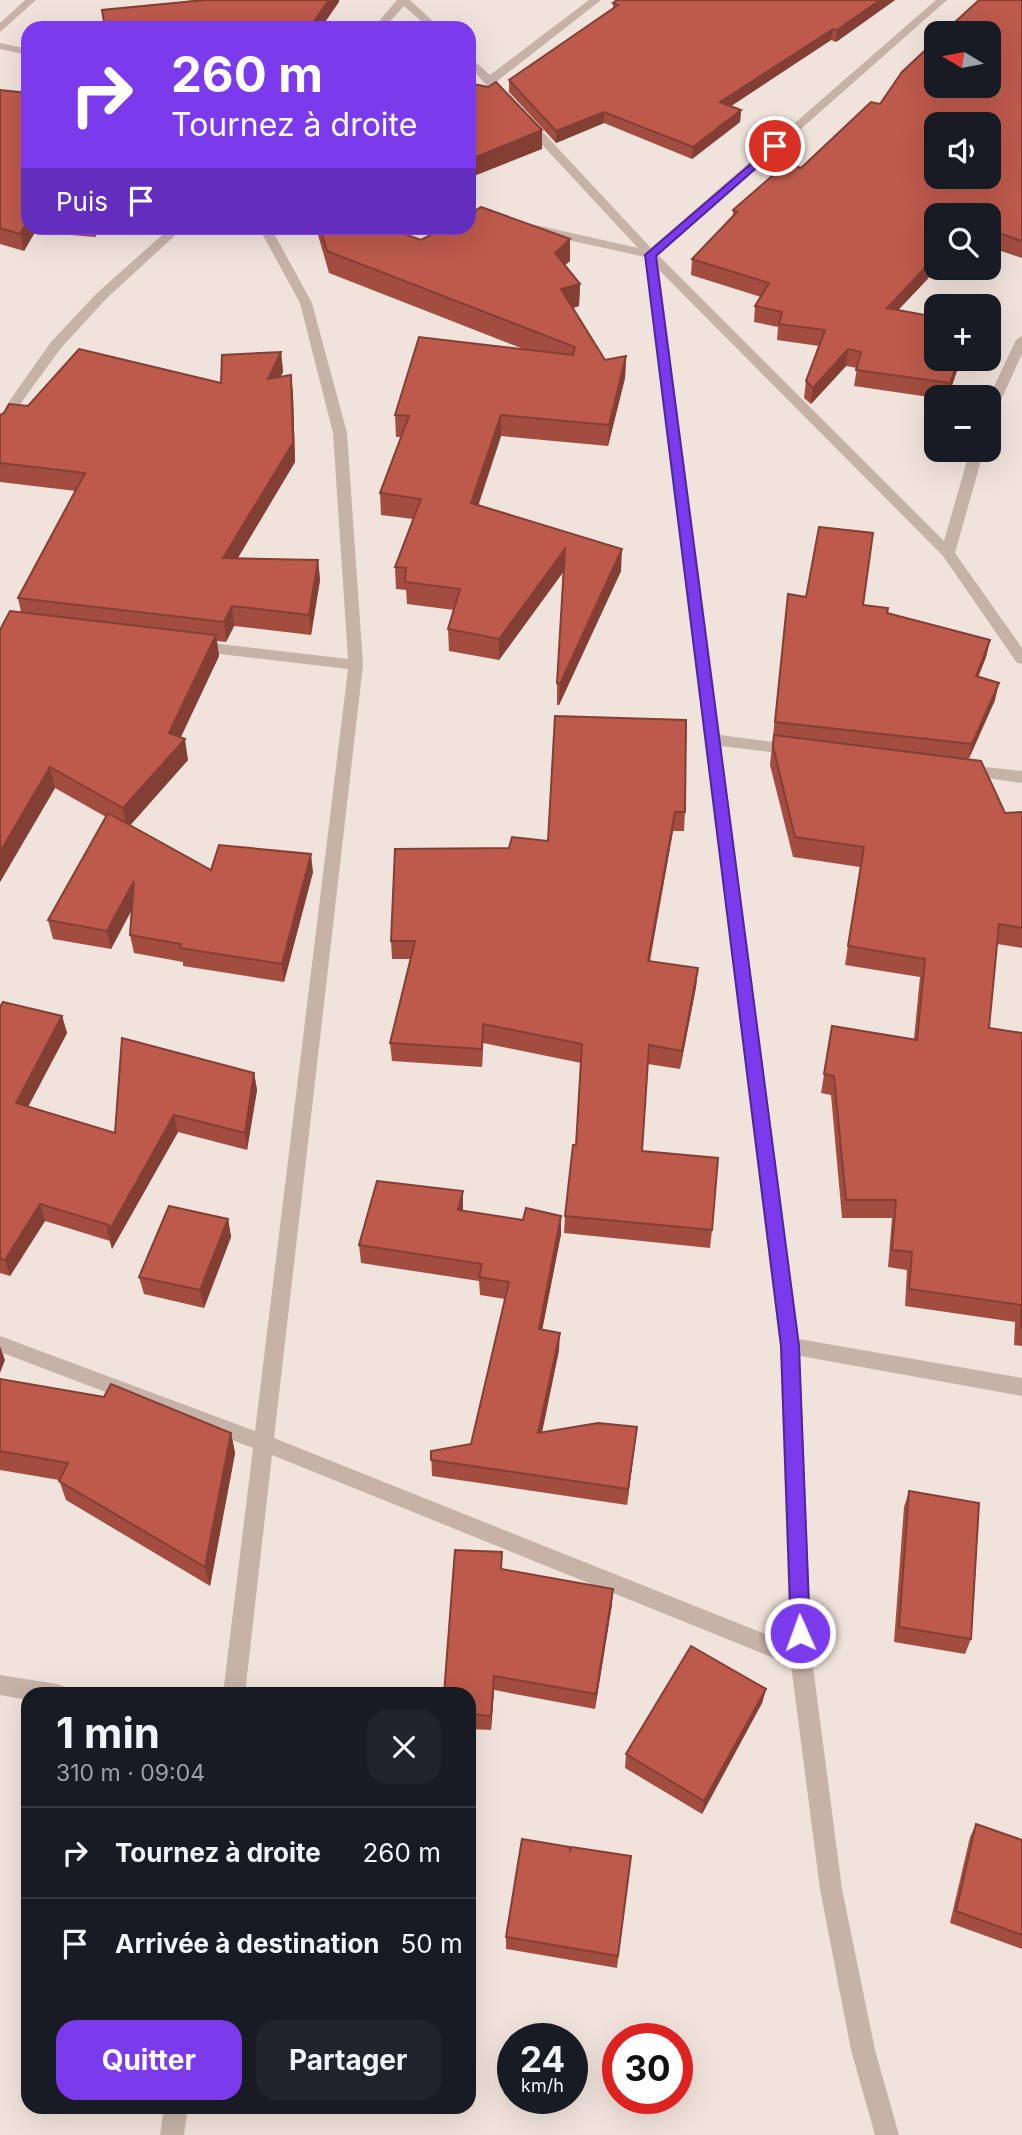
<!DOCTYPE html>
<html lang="fr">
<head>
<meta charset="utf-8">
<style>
  :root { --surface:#171b24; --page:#20242c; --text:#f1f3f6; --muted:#9ea1a6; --line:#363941; --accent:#7c3aed }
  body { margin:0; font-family:Inter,sans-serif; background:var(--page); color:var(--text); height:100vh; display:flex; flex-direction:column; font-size:26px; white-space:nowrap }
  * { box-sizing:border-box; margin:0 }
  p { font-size:23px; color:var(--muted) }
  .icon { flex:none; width:38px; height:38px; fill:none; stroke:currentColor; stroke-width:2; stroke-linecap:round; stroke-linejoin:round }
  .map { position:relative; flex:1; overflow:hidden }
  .side { position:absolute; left:21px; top:1687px; width:455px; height:427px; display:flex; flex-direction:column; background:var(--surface); border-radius:21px; box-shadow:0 7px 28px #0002 }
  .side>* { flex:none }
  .guide { position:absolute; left:21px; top:21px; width:455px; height:214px; border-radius:21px; box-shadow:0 7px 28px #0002; background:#7c3aed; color:#fff; overflow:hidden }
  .needle { width:46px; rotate:280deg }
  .buttons { position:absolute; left:924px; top:21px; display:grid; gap:14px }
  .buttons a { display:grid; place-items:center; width:77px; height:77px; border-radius:14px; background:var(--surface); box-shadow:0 7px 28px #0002; font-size:35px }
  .speed { position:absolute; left:497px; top:2023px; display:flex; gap:14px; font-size:35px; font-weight:700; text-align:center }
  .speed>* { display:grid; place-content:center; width:91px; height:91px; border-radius:50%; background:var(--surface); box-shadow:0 7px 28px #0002; line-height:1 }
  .speed small { font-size:18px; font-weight:400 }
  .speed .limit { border:10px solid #d22; background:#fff; color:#111 }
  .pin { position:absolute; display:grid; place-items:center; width:60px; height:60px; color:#fff; margin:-30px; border:4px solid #fff; border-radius:50%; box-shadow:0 2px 7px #0007 }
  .me { position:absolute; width:77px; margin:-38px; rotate:358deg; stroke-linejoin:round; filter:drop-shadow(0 0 5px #0008) }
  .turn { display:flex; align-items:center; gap:24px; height:147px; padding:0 35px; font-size:32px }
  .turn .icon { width:91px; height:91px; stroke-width:2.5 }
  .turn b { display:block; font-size:49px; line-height:60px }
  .then { display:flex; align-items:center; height:66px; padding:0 35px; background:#0003; gap:14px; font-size:26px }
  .round { display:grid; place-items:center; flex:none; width:74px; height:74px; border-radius:21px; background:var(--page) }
  .summary { display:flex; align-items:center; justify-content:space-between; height:119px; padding:0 35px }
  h1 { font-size:42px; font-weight:700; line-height:52px }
  .primary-button { display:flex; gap:14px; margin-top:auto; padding:14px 35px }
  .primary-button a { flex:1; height:80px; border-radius:21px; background:var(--accent); color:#fff; font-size:28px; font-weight:700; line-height:80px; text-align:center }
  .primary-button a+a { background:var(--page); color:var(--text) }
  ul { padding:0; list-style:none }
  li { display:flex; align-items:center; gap:21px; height:91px; padding:0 35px; border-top:2px solid var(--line) }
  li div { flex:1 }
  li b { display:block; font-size:26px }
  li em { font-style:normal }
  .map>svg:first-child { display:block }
</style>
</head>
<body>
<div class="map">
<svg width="1022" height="2135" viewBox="0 0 1022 2135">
  <rect width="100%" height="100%" fill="#f0e3db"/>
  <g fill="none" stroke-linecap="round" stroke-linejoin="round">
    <g fill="#c7b2a8" fill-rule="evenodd">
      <polygon points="25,0 36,0 0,32 0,23"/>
      <polygon points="187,0 253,0 248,3 192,3"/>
      <polygon points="397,0 410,0 440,28 429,28 404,6 384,28 373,28"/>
      <polygon points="589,0 601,0 496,82 651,248 936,0 947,0 658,255 944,541 970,450 984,450 955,553 1022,648 1022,664 1017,663 943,556 659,270 720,735 795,745 803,750 795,755 721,746 799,1339 1022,1378 1022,1396 800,1356 812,1659 842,1889 875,2050 899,2135 875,2135 851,2050 820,1889 791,1665 272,1455 245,1694 223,1694 253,1448 0,1352 0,1336 255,1431 348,669 195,651 188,646 195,641 348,659 333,433 300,303 259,228 271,228 312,303 347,433 363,665 274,1438 790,1644 780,1346 645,257 523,230 523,224 527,223 638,248 469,66 469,56 490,75"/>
      <polygon points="0,43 28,49 28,55 0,49"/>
      <polygon points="170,228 183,228 106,299 61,348 23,400 7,430 0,434 0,418 10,400 51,342 97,293"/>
      <polygon points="1022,336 1022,354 996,411 989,415 989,397 1016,340"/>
      <polygon points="965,765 1022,771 1022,783 959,774 957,770 959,766"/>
      <polygon points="0,1675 57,1684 65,1687 68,1694 28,1694 28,1700 0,1695"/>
      <polygon points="164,2107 188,2107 184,2135 160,2135"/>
    </g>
  </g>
  <g fill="#a34d41">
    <polygon points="617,0 895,0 836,42 831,40 731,106 741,110 740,122 692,159 604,123 556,143 509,92 509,80 613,9 613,3"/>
    <polygon points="1022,0 1022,258 989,247 989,215 936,215 936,268 938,268 898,310 961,359 948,397 936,398 854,386 857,368 846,366 811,404 804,398 806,381 819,346 777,340 778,327 754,322 755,306 761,297 691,275 692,259 733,217 733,210 801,168 880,104"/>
    <polygon points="0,90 28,228 100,228 95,237 35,232 24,251 0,244"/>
    <polygon points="316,228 388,228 421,240 570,261 565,265 580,284 579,306 573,308 605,360 626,356 625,378 608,446 501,436 478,505 621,571 559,705 557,705 557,683 563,572 499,660 449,651 448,629 454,610 407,604 406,590 396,589 395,567 413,519 381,515 380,493 401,437 396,437 395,415 526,350 329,273"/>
    <polygon points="281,352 283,372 280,377 291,375 293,395 295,462 237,559 318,560 320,580 311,635 234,626 226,642 217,641 219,656 181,737 188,760 130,825 211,870 313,872 284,982 183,966 183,962 134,953 130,935 131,911 111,949 53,939 48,920 106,817 55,788 0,882 21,612 18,598 76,491 0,482 0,415 28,406 221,383"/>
    <polygon points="806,597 863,605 887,613 990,640 986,657 978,677 995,700 968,759 1005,813 1022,812 1022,948 997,944 989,1028 1022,1033 1022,1346 1014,1345 1015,1322 905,1306 907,1270 888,1267 892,1218 842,1218 831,1095 821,1093 832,1026 914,1039 920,977 845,965 860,867 793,857 770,765 786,611"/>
    <polygon points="555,716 685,812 684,831 673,831 650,961 698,968 696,987 680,1069 648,1064 642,1151 712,1230 710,1248 564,1233 565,1216 576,1145 581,1063 483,1043 482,1067 392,1061 390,1043 410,959 392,959 391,941 509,848 548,841"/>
    <polygon points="0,1007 62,1016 67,1033 28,1107 115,1133 254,1073 257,1090 247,1150 178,1132 112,1249 110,1241 45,1221 10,1276 0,1273"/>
    <polygon points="463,1191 463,1211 561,1234 542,1330 559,1350 542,1433 637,1427 627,1505 432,1476 431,1451 471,1444 505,1299 480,1295 479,1281 361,1263 359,1245"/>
    <polygon points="228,1219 231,1237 204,1308 144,1294 139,1277"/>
    <polygon points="0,1379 231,1433 235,1453 210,1586 66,1500 59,1480 0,1470"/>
    <polygon points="909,1491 971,1639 965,1654 894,1642 904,1507"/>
    <polygon points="502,1569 612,1604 595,1709 494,1690 491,1730 469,1729 469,1694"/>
    <polygon points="766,1689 762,1703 702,1814 625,1768 626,1754"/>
    <polygon points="976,1824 1022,1840 1022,1949 950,1923 970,1837"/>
    <polygon points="570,1849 631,1856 617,1968 506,1949 506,1937"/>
  </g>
  <g fill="#843f35">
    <polygon points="329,0 339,0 339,2 321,28 309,28"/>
    <polygon points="880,0 895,0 836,42 837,30"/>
    <polygon points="833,29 831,40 719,114 720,102"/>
    <polygon points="741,110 740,122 692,159 693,147"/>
    <polygon points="604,112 604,123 556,143 556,131"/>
    <polygon points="542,130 542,149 469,178 469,160"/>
    <polygon points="28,221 28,228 34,228 35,232 24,251 20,234"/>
    <polygon points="93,228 100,228 95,237"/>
    <polygon points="570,239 570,261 554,274 555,253"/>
    <polygon points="936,256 936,268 938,268 884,325 887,308"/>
    <polygon points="580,284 579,306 561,311 561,289"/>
    <polygon points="848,349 846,366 811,404 813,388"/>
    <polygon points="281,352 283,372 270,398 268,379"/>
    <polygon points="626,356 625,378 608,446 609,425"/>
    <polygon points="959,359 961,359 948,397 950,383"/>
    <polygon points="291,375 293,395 295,462 226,578 223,558"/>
    <polygon points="501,415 501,436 472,525 471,503"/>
    <polygon points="565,549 564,571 499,660 499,639"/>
    <polygon points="622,549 621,571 559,705 560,684"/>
    <polygon points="318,560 320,580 311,635 309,615"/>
    <polygon points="232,606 234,626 226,642 224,622"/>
    <polygon points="216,635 219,656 174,751 185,739 188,760 127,829 123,808 169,733"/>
    <polygon points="990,640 986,657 972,693 976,676"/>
    <polygon points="999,683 995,700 968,761 972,744"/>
    <polygon points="50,767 55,788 0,882 0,852"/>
    <polygon points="675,812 673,831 646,979 648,961"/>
    <polygon points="311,854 313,872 284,982 282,964"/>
    <polygon points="134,881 137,900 111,949 107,931"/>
    <polygon points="698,968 696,987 680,1069 682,1051"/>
    <polygon points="62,1016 67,1033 21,1120 16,1103"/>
    <polygon points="483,1024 483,1043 482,1067 482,1049"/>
    <polygon points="254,1073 257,1090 247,1150 245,1133"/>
    <polygon points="174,1115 178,1132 112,1249 108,1233"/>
    <polygon points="463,1191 463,1209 459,1228 458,1210"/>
    <polygon points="40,1204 45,1221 10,1276 5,1260"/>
    <polygon points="561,1216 561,1234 539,1346 539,1329"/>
    <polygon points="228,1219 231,1237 204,1308 200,1290"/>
    <polygon points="560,1333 559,1350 538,1450 538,1433"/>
    <polygon points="0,1346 5,1360 0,1373"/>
    <polygon points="637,1427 635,1443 627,1505 628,1489"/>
    <polygon points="231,1433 235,1453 210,1586 205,1567"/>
    <polygon points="613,1589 612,1604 595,1709 596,1694"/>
    <polygon points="494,1676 494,1690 491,1730 491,1716"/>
    <polygon points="766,1689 762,1703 702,1814 704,1801"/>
  </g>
  <g fill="#bd5a4c" stroke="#843f35" stroke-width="2" fill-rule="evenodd">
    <polygon points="205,0 329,0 309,28 105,28 102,10"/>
    <polygon points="617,0 880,0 837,30 833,29 720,102 741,110 693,147 604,112 556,131 509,80 618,5 613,3"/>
    <path d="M979 0H1022V241L989 230V215H936V256L887 308 936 317V359H959L950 383 856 370 861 352 848 349 813 388 806 381 825 330 779 324 782 312 755 306 769 283 692 259 737 212 733 210 787 163 801 168 871 102 880 104 902 72 936 40V86H989V33H943ZM936 124H989V177H936Z"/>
    <polygon points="496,82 542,130 469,160 469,83 488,87"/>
    <polygon points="0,90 28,93 28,221 20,234 0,228"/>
    <polygon points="481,207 570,239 555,253 580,284 561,289 605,360 626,356 609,425 501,415 471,503 622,549 560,684 557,683 565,549 499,639 448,629 460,589 405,582 406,568 395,567 421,499 380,493 409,416 395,415 419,337 573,355 575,347 327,251 320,228 388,228 421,240 444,228 469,228 469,214"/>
    <polygon points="79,349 221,383 222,355 281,352 268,379 291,375 293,443 223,558 318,560 309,615 232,606 224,622 18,598 85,473 0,463 0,415 4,413 9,404 28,406"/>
    <polygon points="819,527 873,533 863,605 888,608 887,613 990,640 976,676 999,683 972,744 775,722 788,594 806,597"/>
    <polygon points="10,611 216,635 169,733 185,739 123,808 50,767 0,852 0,630"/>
    <polygon points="555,716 686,720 685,812 675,812 648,961 698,968 682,1051 649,1045 642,1151 718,1158 712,1230 565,1216 573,1145 576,1145 582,1044 483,1024 482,1049 390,1043 415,941 391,941 395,849 509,848 512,837 548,841"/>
    <polygon points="774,735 981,761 1005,813 1022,812 1022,928 999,924 989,1028 1022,1033 1022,1328 1021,1328 1021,1305 909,1289 912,1252 892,1250 896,1200 846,1200 834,1076 824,1074 832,1026 917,1040 925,959 848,946 864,847 795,837 773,746"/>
    <polygon points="108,813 211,870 219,845 311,854 282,964 180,948 181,944 130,935 134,881 107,931 48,920"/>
    <polygon points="3,1002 62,1016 16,1103 115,1133 122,1038 254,1073 245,1133 174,1115 108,1233 109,1225 40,1204 5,1260 0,1259 0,1007"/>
    <polygon points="377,1181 463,1191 458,1210 523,1220 526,1208 561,1216 539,1329 560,1333 538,1433 598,1423 637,1427 628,1489 431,1460 431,1451 471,1444 509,1282 479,1277 482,1264 359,1245"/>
    <polygon points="169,1206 228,1219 200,1290 139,1277"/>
    <polygon points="0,1379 104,1397 111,1384 231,1433 205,1567 59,1481 68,1463 0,1451"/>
    <polygon points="909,1491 979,1503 971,1639 899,1627"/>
    <polygon points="455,1550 502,1552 501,1569 613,1589 596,1694 494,1676 491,1716 469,1714 469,1694 444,1694"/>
    <polygon points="691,1646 766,1689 704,1801 626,1754"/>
    <polygon points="976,1824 1022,1840 1022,1935 956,1911"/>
    <polygon points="522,1839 570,1847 570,1850 572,1847 631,1856 618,1956 506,1937"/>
  </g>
  <polygon fill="#7c3aed" stroke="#51269a" stroke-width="2" points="775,143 781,146 779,148 656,256 799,1346 810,1633 807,1639 800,1642 793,1639 791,1633 781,1346 645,255"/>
</svg>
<div class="buttons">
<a><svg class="needle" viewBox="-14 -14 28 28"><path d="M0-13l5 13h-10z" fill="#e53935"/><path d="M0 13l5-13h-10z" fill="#9ea1a6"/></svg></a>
<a><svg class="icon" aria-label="sound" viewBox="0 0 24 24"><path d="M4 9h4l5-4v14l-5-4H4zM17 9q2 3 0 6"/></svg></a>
<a><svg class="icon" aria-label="search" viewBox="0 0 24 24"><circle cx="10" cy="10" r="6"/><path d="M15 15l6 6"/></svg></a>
<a>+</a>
<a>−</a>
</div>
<div class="speed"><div>24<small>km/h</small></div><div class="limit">30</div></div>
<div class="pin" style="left:775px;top:146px;background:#d93025"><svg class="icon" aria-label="arrive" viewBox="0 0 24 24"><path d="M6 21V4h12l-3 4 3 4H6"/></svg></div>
<svg class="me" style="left:800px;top:1633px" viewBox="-20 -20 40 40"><circle r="17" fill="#7c3aed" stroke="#fff" stroke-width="3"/><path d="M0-11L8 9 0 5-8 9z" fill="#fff"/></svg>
<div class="guide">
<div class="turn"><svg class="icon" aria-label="right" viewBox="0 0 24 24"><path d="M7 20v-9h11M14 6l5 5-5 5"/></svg><div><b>260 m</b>Tournez à droite</div></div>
<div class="then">Puis<svg class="icon" aria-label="arrive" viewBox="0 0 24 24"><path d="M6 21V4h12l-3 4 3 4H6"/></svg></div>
</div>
<section class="side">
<div class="summary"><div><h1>1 min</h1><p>310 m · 09:04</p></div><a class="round"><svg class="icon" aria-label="close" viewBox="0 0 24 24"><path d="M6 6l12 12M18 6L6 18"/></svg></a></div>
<ul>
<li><svg class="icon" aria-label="right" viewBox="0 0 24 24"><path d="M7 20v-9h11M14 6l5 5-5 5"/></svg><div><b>Tournez à droite</b></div><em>260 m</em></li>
<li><svg class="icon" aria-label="arrive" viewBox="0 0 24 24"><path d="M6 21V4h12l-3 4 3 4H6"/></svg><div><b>Arrivée à destination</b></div><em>50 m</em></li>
</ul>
<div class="primary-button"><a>Quitter</a><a>Partager</a></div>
</section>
</div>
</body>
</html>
